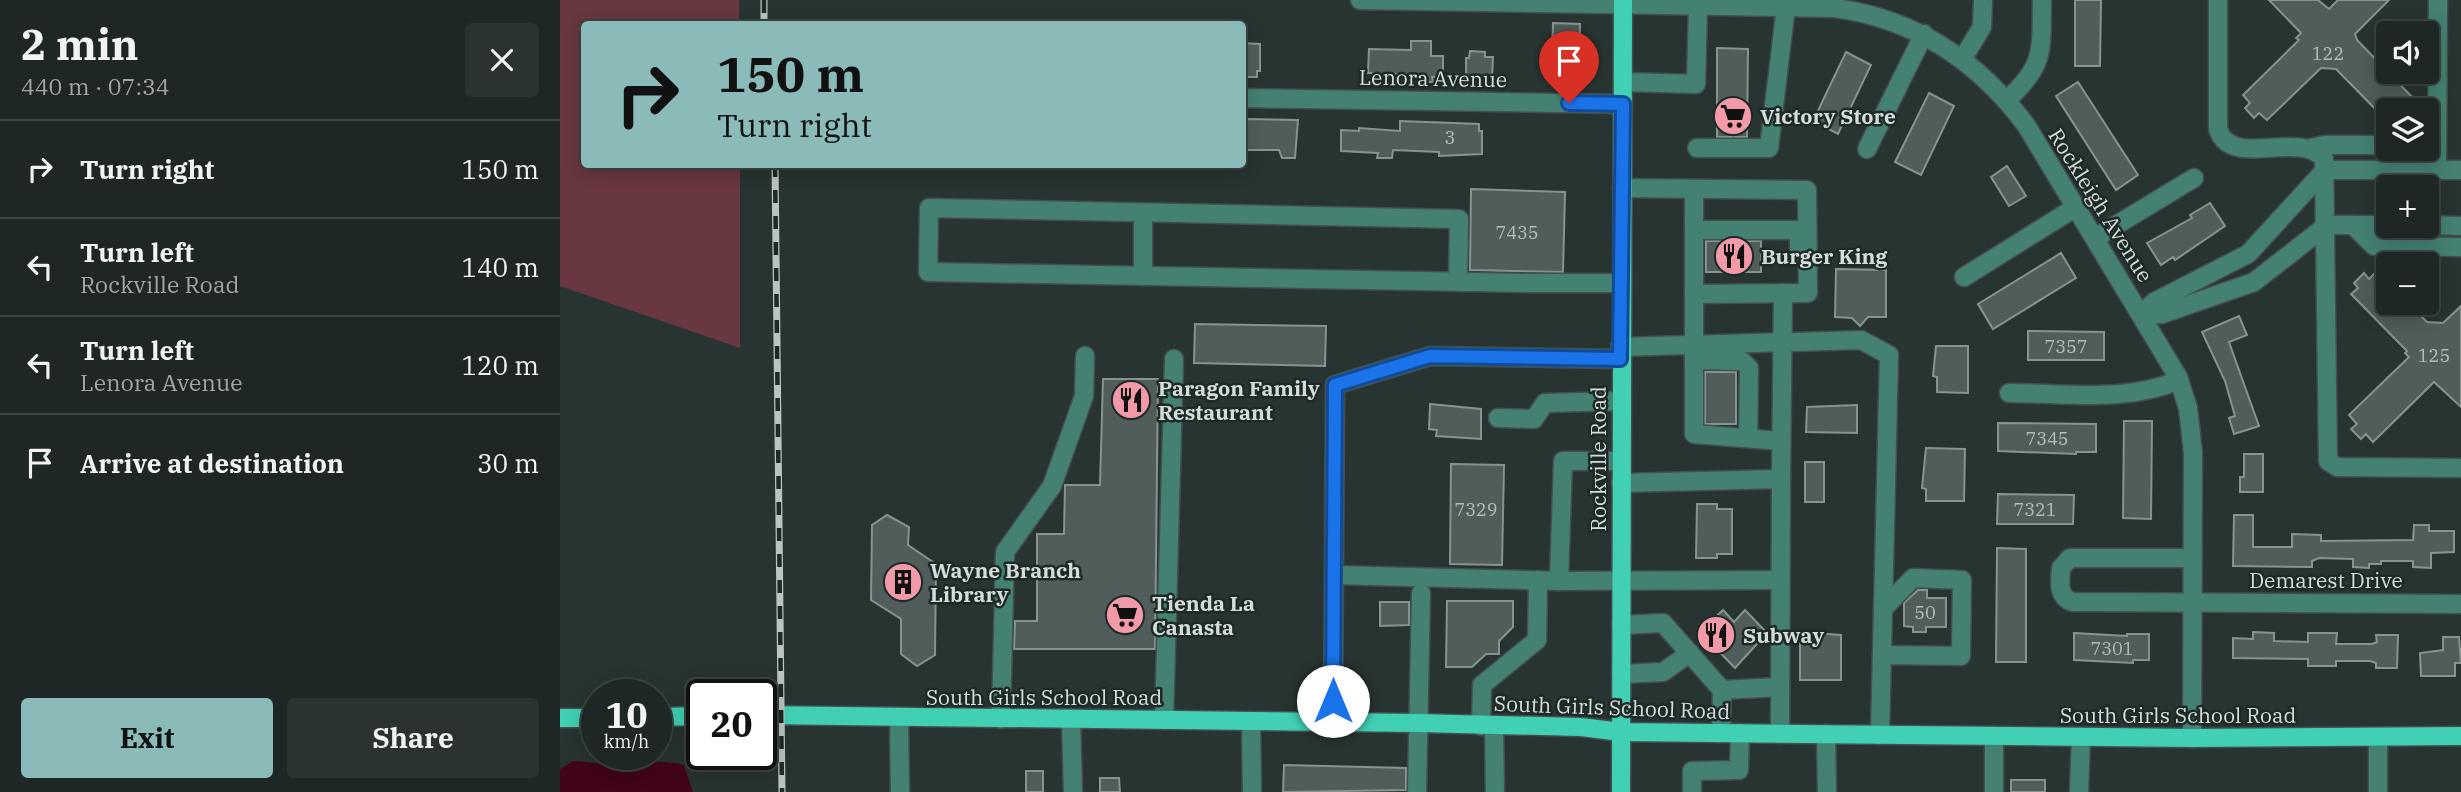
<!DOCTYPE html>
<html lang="en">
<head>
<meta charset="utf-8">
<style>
  :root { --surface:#1e2725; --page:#2b3332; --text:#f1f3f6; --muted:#a1a5a7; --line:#3c4442; --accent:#8bbbb9 }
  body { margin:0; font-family:"IBM Plex Serif",serif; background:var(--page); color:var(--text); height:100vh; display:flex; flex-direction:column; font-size:26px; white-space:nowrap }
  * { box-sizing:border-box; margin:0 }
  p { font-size:23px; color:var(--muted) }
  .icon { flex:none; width:38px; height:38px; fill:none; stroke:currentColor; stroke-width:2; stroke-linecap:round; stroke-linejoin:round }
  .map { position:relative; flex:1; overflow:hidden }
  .sheet { display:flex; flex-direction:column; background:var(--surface); width:560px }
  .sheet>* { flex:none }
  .guide { position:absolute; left:21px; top:21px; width:665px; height:147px; border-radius:7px; box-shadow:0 4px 18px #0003,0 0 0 2px var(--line); background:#8bbbb9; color:#111; overflow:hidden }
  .buttons { position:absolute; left:1816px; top:21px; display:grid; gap:14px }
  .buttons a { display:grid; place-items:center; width:63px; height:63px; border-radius:7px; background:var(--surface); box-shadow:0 4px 18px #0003,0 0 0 2px var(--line); font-size:35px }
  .speed { position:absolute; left:21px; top:679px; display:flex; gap:14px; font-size:35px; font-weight:700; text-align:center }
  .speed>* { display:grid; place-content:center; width:91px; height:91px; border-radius:50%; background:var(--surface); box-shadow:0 4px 18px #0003,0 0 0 2px var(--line); line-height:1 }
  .speed small { font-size:18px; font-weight:400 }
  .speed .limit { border:4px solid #111; border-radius:10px; background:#fff; color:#111 }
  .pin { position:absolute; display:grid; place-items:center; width:60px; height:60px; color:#fff; margin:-72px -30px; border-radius:50% 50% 50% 0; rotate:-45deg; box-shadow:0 0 7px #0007 }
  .pin .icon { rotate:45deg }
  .me { position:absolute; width:77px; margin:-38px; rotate:0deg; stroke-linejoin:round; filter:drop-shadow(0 0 5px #0008) }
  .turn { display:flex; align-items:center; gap:24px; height:147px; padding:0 21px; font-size:32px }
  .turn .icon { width:91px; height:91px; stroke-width:2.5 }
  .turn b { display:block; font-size:49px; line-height:60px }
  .round { display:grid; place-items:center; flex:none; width:74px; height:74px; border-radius:7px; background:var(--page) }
  .headline { display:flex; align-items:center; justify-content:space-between; height:119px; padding:0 21px }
  h1 { font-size:42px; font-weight:700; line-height:52px }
  .cta { display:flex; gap:14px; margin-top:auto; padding:14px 21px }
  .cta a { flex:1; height:80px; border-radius:7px; background:var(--accent); color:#111; font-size:28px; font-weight:700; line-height:80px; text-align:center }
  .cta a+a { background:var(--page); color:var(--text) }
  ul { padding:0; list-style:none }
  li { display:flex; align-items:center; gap:21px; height:98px; padding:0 21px; border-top:2px solid var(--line) }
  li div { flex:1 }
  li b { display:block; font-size:26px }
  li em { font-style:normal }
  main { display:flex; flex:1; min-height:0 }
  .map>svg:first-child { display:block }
</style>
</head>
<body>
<main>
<section class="sheet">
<div class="headline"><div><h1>2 min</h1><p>440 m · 07:34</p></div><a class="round"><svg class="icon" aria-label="close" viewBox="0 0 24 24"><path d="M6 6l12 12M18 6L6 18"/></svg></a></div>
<ul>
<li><svg class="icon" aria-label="right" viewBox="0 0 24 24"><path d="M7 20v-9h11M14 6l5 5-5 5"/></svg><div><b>Turn right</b></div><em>150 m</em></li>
<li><svg class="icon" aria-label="left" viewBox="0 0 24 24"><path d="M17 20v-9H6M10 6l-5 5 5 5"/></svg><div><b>Turn left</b><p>Rockville Road</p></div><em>140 m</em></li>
<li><svg class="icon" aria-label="left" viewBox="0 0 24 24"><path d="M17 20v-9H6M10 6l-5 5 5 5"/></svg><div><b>Turn left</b><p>Lenora Avenue</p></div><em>120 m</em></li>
<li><svg class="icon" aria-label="arrive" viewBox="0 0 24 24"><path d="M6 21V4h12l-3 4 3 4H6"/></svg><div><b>Arrive at destination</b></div><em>30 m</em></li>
</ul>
<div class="cta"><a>Exit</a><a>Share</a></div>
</section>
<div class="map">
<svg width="1901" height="792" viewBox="0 0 1901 792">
  <rect width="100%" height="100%" fill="#283431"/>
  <polygon fill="#68373f" points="0,0 179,0 179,24 24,24 24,164 180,165 180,348 0,286"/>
  <path fill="#410517" d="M13 761C30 762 47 765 63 765 87 765 96 758 124 765L133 792H0V769Z"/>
  <g fill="#505d5a" stroke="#869490" stroke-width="2">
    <polygon points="1515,0 1541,0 1540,66 1515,66"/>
    <polygon points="1709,0 1758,0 1769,9 1778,0 1829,0 1795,34 1797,40 1852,97 1845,103 1852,110 1829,110 1829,123 1776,69 1761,68 1707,120 1699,113 1694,118 1685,108 1690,103 1683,95 1739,40 1736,38 1741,33"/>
    <polygon points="993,23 1020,24 1019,69 1015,69 1015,76 992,76 992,73 987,73 987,57 992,57"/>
    <polygon points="851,41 871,41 871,56 883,56 883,77 872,77 873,82 860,82 860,78 850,78 851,74 825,74 825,78 814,78 814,73 808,73 809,49 851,50"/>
    <polygon points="682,43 700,44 700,71 697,71 697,77 686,77 685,71 682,71"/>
    <polygon points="1157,48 1188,49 1187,137 1157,137"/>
    <polygon points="910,51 925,52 925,57 933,57 932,79 906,79 906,58 909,58"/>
    <polygon points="1286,52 1311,65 1278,134 1253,121"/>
    <polygon points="1518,82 1578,175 1556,190 1496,96"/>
    <polygon points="1369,93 1394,106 1361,175 1335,162"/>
    <polygon points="687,119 738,120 735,158 722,158 719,150 682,150 682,124 687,124"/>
    <polygon points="840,121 919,124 919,131 922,131 922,154 879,156 879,152 833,150 832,158 817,158 818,153 781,151 781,130 799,131 799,128 840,131"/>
    <polygon points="1447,166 1466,196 1449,206 1431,177"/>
    <polygon points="911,189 1005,192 1003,272 910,270"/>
    <polygon points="1650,203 1665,226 1615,260 1613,257 1601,265 1587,243 1632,218 1630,215"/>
    <rect x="1146" y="241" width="55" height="31"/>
    <polygon points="1501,253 1516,278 1433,329 1418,304"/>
    <polygon points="1276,269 1326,270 1326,317 1308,317 1300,326 1292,318 1275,317"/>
    <polygon points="1817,271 1829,282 1829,303 1848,303 1867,322 1883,323 1901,306 1901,407 1874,382 1813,442 1806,434 1801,439 1791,429 1797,424 1789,415 1849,357 1845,353 1847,351 1791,294 1798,288 1794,283 1804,273 1809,279"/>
    <polygon points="1679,316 1687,335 1669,342 1699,426 1674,434 1669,418 1675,416 1665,381 1642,332"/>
    <polygon points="635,324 766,326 765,366 634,363"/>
    <polygon points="1468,331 1544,332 1544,360 1468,360"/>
    <polygon points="1376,346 1408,346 1408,393 1377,392 1377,377 1373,376"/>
    <rect x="1145" y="372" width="31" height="52"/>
    <polygon points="543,379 598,379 595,649 454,649 455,621 477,621 477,534 504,534 505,485 540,485"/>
    <polygon points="870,404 921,409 921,439 876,436 877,430 869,429"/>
    <polygon points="1297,405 1297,433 1246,432 1247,407"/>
    <polygon points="1564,421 1592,421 1591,519 1563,518"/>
    <polygon points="1438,423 1536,424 1536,452 1516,452 1516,454 1438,451"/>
    <polygon points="1366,448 1405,449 1404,501 1366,501 1366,489 1362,488"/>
    <polygon points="1684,454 1703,454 1703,492 1680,492 1680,477 1684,477"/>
    <rect x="1245" y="462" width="19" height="40"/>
    <polygon points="891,464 944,465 942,565 890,564"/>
    <polygon points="1438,494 1514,495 1513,524 1437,524"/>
    <polygon points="1137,504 1157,504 1157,509 1172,509 1172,554 1157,554 1157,558 1136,558"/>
    <polygon points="327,515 349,527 348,545 376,564 375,655 357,666 341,654 341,619 311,600 312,525"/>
    <polygon points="1674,515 1693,515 1693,547 1732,547 1732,534 1761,535 1761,541 1853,540 1854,525 1869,525 1869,531 1894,531 1894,552 1871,553 1871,568 1853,567 1853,561 1821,561 1821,564 1809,564 1809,568 1793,567 1793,559 1759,558 1752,561 1752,567 1673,566"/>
    <polygon points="1437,548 1466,549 1466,662 1436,662"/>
    <polygon points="1358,590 1367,590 1367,598 1386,598 1386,627 1366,627 1366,632 1353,632 1353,627 1344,626 1344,603"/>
    <polygon points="887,601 953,601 953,627 939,641 939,654 926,654 912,667 886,667"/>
    <polygon points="820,602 849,602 849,625 820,626"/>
    <polygon points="1163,610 1174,622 1185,610 1207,633 1175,668 1140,632"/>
    <polygon points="1693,632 1714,633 1714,641 1748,642 1748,633 1777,633 1776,644 1812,644 1817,642 1816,635 1838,635 1837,668 1816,668 1816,663 1810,661 1776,661 1776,666 1748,666 1748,659 1673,658 1673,638 1693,639"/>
    <polygon points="1252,633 1281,635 1281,680 1240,680 1240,635"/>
    <polygon points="1514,633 1567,636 1567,634 1589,634 1589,660 1573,660 1573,663 1514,660"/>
    <polygon points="1883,637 1899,637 1901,663 1895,663 1895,676 1861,676 1860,653 1883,650"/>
    <polygon points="724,765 846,768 846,790 723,792"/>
    <rect x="466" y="771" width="17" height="21"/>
    <polygon points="540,778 559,778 560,792 540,792"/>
    <rect x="1451" y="780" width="34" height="12"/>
  </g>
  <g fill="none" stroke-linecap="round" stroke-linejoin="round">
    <g stroke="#444f4c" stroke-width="21">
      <g id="minor">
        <path d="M800 0 1275 8C1356 19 1418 61 1466 125L1618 377 1628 408 1633 453 1632 738"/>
        <path d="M1658 0V129C1671 170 1740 129 1764 159L1768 461 1777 467 1901 468"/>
        <polyline points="1403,58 1422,27 1423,0"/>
        <polyline points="1063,82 1136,84 1138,6"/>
        <polyline points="682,98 1063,104"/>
        <path d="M1447 100C1486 64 1481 50 1482 0"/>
        <polyline points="1137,148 1209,148 1226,6"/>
        <polyline points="1751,148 1764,145 1829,145"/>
        <polyline points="1307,149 1364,34"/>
        <polyline points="1765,170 1901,170"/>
        <polyline points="1877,170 1878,0"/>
        <polyline points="1062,188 1247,190 1248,293 1134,294"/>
        <polyline points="1134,189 1134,434 1221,441"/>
        <polyline points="1793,225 1814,246 1901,247"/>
        <polyline points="1867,225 1901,226"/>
        <polyline points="1134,230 1239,230 1239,247"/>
        <polyline points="1535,238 1634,178"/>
        <polyline points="583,276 583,213"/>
        <polyline points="1404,277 1516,207"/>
        <polyline points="898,282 899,219 369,208 368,272 971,283 1061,283"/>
        <polyline points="1582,314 1602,314 1694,282 1767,225 1829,225"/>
        <polyline points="1582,314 1594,302 1688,254 1765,170"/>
        <polyline points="1060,347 1301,340 1329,355 1320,735"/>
        <polyline points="1134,360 1182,361 1189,368 1188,438"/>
        <path d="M1449 393C1505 393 1566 403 1619 380"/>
        <polyline points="938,418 974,419 985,403 1060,401"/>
        <polyline points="1060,461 1003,461 999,581 1220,580"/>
        <polyline points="1221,479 1223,293"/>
        <polyline points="1061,483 1221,479 1220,734"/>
        <path d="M1632 558H1510L1501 568C1500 582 1497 597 1513 602L1901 604"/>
        <polyline points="774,575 999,581"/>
        <polyline points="1061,625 1103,623 1162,690 1220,687"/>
        <polyline points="1322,655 1401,656 1402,580 1353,578 1323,609"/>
        <polyline points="1061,674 1103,672 1130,653"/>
        <polyline points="339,719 340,792"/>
        <polyline points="441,719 445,552 492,486 524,396 525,356"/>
        <polyline points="511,719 513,792"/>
        <polyline points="604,720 614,359"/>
        <polyline points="691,721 692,792"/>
        <polyline points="773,723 775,385 870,356 1060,359"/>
        <polyline points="921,726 922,685 977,640 978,580"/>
        <polyline points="934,726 935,792"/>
        <polyline points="1161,733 1162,690"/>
        <polyline points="1266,734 1267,792"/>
        <polyline points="857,792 861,593"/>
        <polyline points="1132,792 1132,771 1179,770 1180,733"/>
        <polyline points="1434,792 1434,736"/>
        <polyline points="1519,792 1521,737"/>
        <polyline points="1818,792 1818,737"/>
      </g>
    </g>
    <g stroke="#444f4c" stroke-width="21">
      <g id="major">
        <polyline points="201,715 858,723 1021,727 1061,732 1632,738 1901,736"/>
        <polyline points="96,717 142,716"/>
        <polyline points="0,718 37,718"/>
        <polyline points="1061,792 1063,0"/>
      </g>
    </g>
    <use href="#minor" stroke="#448173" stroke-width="18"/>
    <use href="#major" stroke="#41d0b4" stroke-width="18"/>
    <g stroke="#bbc4c1" stroke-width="7">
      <g id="rail">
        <polyline points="204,0 204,24"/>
        <polyline points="215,164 222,792"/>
      </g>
    </g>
    <use href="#rail" stroke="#1e2a27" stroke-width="4.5" stroke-dasharray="13" stroke-linecap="butt"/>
  </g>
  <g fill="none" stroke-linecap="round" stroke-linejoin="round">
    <g stroke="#114b97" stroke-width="18">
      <polyline id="route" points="773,701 775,385 870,356 1060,359 1063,104 1009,103"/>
    </g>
    <use href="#route" stroke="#1a73e8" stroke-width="12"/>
  </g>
  <defs>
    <g id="supermarket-disc" transform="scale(2.0125)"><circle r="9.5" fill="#f39aa8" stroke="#1e2a27"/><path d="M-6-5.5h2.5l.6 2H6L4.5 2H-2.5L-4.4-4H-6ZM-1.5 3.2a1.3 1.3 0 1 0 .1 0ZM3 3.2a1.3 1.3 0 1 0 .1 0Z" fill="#111"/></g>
    <g id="restaurant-disc" transform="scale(2.0125)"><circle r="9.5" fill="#f39aa8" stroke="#1e2a27"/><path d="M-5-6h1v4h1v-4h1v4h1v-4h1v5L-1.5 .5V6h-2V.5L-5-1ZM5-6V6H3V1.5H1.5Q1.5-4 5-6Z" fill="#111"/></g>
    <g id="building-disc" transform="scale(2.0125)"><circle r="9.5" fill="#f39aa8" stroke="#1e2a27"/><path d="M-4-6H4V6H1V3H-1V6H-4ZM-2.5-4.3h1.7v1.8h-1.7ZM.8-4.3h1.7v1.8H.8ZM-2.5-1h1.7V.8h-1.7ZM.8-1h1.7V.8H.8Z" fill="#111"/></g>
  </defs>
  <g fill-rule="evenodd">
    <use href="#supermarket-disc" x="1173" y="116"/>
    <use href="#restaurant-disc" x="1174" y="256"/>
    <use href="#restaurant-disc" x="571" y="400"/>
    <use href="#building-disc" x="343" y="582"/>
    <use href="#supermarket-disc" x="565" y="615"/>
    <use href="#restaurant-disc" x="1156" y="635"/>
  </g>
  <g text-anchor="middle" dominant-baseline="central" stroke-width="5" stroke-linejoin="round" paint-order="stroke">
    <g font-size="18" fill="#b4bdba">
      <text x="1768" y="53">122</text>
      <text x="890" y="137">3</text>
      <text x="957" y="232">7435</text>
      <text x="1506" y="346">7357</text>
      <text x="1874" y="355">125</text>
      <text x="1487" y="438">7345</text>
      <text x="916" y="509">7329</text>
      <text x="1475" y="509">7321</text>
      <text x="1365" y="612">50</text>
      <text x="1552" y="648">7301</text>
    </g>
    <g font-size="21" fill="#d5ddda" stroke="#1e2a27">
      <text transform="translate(873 78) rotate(1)">Lenora Avenue</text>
      <text transform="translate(1541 205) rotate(58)">Rockleigh Avenue</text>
      <text transform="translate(1038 459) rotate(-90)">Rockville Road</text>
      <text x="1766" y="580">Demarest Drive</text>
      <text x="484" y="697">South Girls School Road</text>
      <text transform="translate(1052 707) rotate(2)">South Girls School Road</text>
      <text x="1618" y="715">South Girls School Road</text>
    </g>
    <g font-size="21" font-weight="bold" fill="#d5ddda" stroke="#1e2a27" text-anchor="start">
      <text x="1200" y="116">Victory Store</text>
      <text x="1201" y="256">Burger King</text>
      <text x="598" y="388">Paragon Family<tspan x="598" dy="24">Restaurant</tspan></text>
      <text x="370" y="570">Wayne Branch<tspan x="370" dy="24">Library</tspan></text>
      <text x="592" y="603">Tienda La<tspan x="592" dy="24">Canasta</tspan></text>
      <text x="1183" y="635">Subway</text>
    </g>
  </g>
</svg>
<div class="buttons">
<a><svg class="icon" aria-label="sound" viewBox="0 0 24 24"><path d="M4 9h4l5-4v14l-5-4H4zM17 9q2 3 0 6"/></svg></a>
<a><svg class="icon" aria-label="layers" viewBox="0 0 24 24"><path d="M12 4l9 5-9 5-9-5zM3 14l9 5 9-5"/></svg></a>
<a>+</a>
<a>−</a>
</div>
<div class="speed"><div>10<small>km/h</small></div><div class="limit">20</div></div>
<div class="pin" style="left:1009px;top:103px;background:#d93025"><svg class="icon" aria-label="arrive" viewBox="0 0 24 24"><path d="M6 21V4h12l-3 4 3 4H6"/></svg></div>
<svg class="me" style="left:773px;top:701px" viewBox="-20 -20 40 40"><circle r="19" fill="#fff"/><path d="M0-13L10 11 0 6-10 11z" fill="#1a73e8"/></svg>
<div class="guide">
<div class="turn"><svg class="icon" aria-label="right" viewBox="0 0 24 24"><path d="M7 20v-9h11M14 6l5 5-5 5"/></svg><div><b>150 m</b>Turn right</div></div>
</div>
</div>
</main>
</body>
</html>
